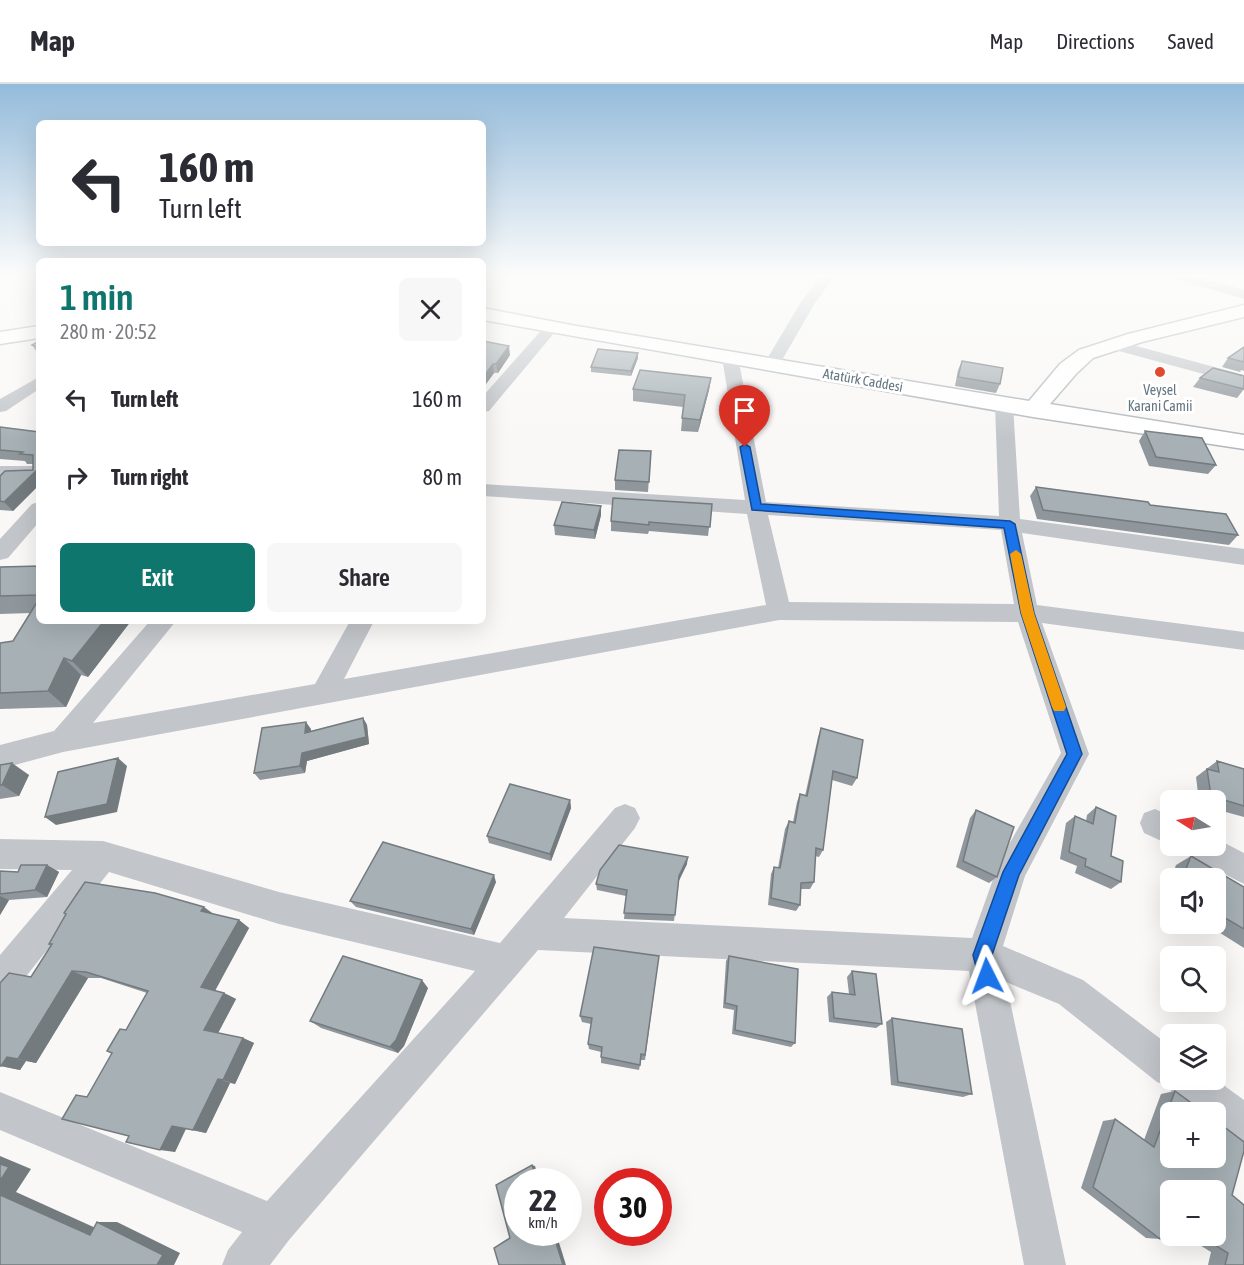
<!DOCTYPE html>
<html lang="en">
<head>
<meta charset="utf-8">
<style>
  :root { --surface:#fff; --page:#f7f7f7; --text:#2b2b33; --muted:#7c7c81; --line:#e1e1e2; --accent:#0f766e }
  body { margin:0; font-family:"Asap Condensed",sans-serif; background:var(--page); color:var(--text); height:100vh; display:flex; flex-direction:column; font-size:22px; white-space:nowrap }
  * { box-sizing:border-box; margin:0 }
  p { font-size:20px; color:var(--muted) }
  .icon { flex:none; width:33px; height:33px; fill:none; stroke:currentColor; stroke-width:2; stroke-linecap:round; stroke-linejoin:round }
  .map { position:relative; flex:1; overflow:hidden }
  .drawer { position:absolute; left:36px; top:174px; width:450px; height:366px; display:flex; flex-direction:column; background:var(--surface); border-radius:9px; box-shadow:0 6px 24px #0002 }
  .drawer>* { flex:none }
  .banner { position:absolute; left:36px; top:36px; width:450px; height:126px; border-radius:9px; box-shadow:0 6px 24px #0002; background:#fff; color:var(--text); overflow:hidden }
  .needle { width:39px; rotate:281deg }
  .controls { position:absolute; left:1160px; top:706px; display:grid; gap:12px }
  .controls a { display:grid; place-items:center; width:66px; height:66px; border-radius:9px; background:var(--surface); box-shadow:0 6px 24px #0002; font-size:30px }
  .speed { position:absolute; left:504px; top:1084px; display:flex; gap:12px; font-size:30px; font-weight:700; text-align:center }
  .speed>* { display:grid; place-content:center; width:78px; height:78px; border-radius:50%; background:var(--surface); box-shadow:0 6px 24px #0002; line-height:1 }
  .speed small { font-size:15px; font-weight:400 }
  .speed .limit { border:9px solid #d22; background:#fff; color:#111 }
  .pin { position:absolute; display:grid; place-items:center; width:51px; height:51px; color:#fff; margin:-62px -26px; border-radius:50% 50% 50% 0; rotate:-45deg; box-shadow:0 0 6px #0007 }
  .pin .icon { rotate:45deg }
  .me { position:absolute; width:66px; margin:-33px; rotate:357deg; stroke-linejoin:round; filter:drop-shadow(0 0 4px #0008) }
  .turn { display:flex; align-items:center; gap:21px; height:126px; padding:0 24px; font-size:27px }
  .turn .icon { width:78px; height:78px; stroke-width:2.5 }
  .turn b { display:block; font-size:42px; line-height:51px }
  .round { display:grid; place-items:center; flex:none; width:63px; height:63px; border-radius:9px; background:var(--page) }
  .overview { display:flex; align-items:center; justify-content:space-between; height:102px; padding:0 24px }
  h1 { font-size:36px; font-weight:600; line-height:45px; color:var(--accent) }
  .primary-button { display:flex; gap:12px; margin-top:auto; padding:12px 24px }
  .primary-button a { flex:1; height:69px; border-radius:9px; background:var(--accent); color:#fff; font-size:24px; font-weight:600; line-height:69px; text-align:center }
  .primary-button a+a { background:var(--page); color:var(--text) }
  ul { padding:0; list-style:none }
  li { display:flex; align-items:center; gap:18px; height:78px; padding:0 24px }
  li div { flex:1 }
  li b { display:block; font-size:22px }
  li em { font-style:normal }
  header { display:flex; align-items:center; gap:36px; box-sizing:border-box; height:84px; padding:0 30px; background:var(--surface); border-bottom:2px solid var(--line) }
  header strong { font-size:28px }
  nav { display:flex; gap:33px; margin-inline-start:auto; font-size:21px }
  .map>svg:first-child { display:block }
</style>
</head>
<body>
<header>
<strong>Map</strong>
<nav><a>Map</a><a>Directions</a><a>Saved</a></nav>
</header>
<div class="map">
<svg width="1244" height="1181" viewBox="0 0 1244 1181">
  <rect width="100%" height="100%" fill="#f9f8f6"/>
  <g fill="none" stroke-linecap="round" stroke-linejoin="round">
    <g stroke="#b2b8bd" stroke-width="3">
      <g id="secondary">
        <polygon points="1244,221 1244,233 1142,258 1093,274 1076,290 1050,320 1244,351 1244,365 1033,333 483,236 483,224 571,241 1029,317 1060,280 1079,266 1128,250"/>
        <polygon points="39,242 39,254 0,260 0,248"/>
      </g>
    </g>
    <g fill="#c2c6ca" fill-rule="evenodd">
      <polygon points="822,190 836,190 815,219 778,283 766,283 764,280 801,218"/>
      <polygon points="1166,190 1188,190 1244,206 1244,215 1168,193"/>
      <polygon points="550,240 555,242 558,245 555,248 489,327 483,328 483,312 545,242"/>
      <polygon points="1114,256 1244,291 1244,301 1108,264 1106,261"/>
      <path d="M730 268 738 273 766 418 999 432 995 321 998 317H1010L1013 321 1020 435 1244 465V481L1022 449 1037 521 1244 548V566L1042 539 1089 670 1025 792 1003 862 1083 896 1170 962V996L1215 995 1244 1016V1058L1230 1053 1215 1041V1029H1198L1172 1009 1169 1003 1157 998 1059 920 1006 898 1066 1181H1024L969 887 538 866 289 1156 270 1181H222L228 1166 242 1148 0 1046V1008L267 1117 475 887 279 840 109 788 12 910 0 915V871L72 786 0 785V755L103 757 279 808 500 859 615 724 625 720 635 724 640 734 635 744 564 834 972 854 1000 776 1061 669 1018 538 779 536 63 668 0 685V661L54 647 150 537H176L93 639 315 600 350 537H374L344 595 766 521 747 430 483 412V400L745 416 722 273ZM768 431 1001 446 1014 520 789 518Z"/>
      <polygon points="39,293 39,305 6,327 0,328 0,315"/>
      <rect x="0" y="382" width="39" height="12"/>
      <polygon points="39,418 39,438 8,474 0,476 0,455 32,420"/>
      <polygon points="1155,725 1170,732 1170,761 1144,749 1140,739 1144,729"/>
      <polygon points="1215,754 1244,769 1244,800 1189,772 1185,762 1215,762"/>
    </g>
    <use href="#secondary" fill="#fff" fill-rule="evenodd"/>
  </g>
  <g fill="#8f979c">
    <polygon points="39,257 39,270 38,270 32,261"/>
    <polygon points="483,257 510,271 498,289 494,289 483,304"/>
    <polygon points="1244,263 1244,287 1241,286 1240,288 1222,283 1228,274"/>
    <polygon points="638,274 631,292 591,288 591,283"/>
    <polygon points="962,277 1000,300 996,309 955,302 958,286"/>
    <polygon points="711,294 709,306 698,348 681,347 683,323 633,317 633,305"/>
    <polygon points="1200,294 1244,305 1237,314 1193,303"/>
    <polygon points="0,343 33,348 39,401 13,427 0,426 0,392 33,386 33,380 27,380 25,377 0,375"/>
    <polygon points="1145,347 1216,381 1208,390 1149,382 1139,357"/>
    <polygon points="651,367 648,408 615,406 615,396"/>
    <polygon points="1036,403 1150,421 1238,451 1229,461 1037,435 1030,412"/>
    <polygon points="712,420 708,452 649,447 648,450 611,447 611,437"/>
    <polygon points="601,422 601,431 595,455 555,451 554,441"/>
    <polygon points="39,482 39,537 131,537 88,593 81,591 66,623 0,625 0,559 13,557 31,529 0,530 0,483"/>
    <polygon points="363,634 367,641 369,660 307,677 305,689 260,696 254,689 311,645 311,647"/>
    <polygon points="821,644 857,694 852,702 832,696 823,766 819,773 815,772 814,798 810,805 800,805 800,821 796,827 768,821 771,790 774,783 778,784 785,745 789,737 793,738 797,718 800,710 805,712 818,653"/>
    <polygon points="1217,677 1244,685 1244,733 1215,725 1215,717 1199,717 1196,693"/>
    <polygon points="0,681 29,691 19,712 0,715"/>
    <polygon points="570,716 571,724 551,777 489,759 487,752"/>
    <polygon points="1096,723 1111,772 1121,798 1111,805 1075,789 1077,782 1060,775 1066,739 1075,732 1086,737 1087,731"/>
    <polygon points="976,726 997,793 989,799 956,783 970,734"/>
    <polygon points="1191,772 1244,803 1244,864 1206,840 1215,840 1215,795 1171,795 1176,781"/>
    <polygon points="687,780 679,797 674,837 624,835 626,812 597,806 596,800"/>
    <polygon points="47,781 59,788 47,813 9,816 0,831 0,787 18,788"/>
    <polygon points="1170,796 1170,818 1163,813"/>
    <polygon points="496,798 474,851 356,823 350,817"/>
    <polygon points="64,829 214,830 239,836 249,844 215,907 224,909 236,915 218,949 243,954 254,959 235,1000 230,999 206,1049 186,1045 175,1068 129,1052 87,1013 147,909 101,894 88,894 36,979 26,977 20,986 0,982 0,899 31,893 51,861 49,860 66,830"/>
    <polygon points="659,872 645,976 641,976 639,986 601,979 601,968 589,965 588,960 591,940 582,938 580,932"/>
    <polygon points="729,872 795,959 791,963 732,950 734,926 723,924 726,877"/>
    <polygon points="852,887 882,940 876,944 829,938 827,913 832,908 849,910 847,893"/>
    <polygon points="428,904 404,962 398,969 321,944 310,937"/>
    <polygon points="892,934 972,1010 963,1013 891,1001 886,938"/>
    <polygon points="1175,1007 1232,1111 1244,1181 1208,1181 1211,1168 1185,1152 1215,1152 1170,1107 1170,1143 1164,1139 1160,1155 1146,1154 1081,1104 1103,1037 1115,1035 1144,1056 1161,1010"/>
  </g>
  <g fill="#747b7f">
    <polygon points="509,262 510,271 498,289 496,280"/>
    <polygon points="638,269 638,274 631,292 631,287"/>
    <polygon points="493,280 494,289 483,304 483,293"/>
    <polygon points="711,294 709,306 698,348 700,336"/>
    <polygon points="39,384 39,401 13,427 4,418"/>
    <polygon points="601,422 601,431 595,455 594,446"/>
    <polygon points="104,537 131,537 88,593 72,577"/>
    <polygon points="64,574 81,591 66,623 48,607"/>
    <polygon points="363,634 367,641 369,660 307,677 305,689 300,682 302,669"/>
    <polygon points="306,638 311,645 310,656 305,649"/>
    <polygon points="118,674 127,682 117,728 56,741 45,733"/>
    <polygon points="12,679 29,691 19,712 2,701"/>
    <polygon points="570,716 571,724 551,777 550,770"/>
    <polygon points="688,773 687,780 678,798 679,792"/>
    <polygon points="47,781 59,788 47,813 35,806"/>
    <polygon points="494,791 496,798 474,851 471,845"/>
    <polygon points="0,812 9,816 0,831"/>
    <polygon points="204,823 215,831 201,827"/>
    <polygon points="239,836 249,844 213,910 201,903"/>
    <polygon points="72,887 88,894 36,979 18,975"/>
    <polygon points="422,896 428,904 404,962 398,969 390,963"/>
    <polygon points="224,909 236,915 217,951 204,946"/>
    <polygon points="243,954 254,959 235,1000 223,996"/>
    <polygon points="7,973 26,977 20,986 1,982"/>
    <polygon points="218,995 230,999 206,1049 193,1046"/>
    <polygon points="172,1042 186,1044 175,1068 160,1066"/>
    <polygon points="0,1072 31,1085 16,1108 109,1150 90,1151 0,1111"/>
    <polygon points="532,1081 535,1082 540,1098 537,1098"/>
    <polygon points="97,1138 117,1138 180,1169 174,1181 157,1181"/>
    <polygon points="553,1149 556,1149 566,1181 563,1181"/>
  </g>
  <g fill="#a6b0b5" stroke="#747b7f" stroke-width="1.5">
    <polygon points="39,257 39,263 32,261"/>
    <polygon points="483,257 509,262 496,280 493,280 483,293"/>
    <polygon points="1244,263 1244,278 1228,274"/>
    <polygon points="598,265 638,269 631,287 591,283"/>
    <polygon points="962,277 1003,284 1000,300 958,293"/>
    <polygon points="1213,284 1244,292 1244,305 1200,294"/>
    <polygon points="640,286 711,294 700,336 682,334 685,311 633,305"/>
    <polygon points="0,343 39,348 39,384 4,418 0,417 0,392 5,387 33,386 33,371 20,370 23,368 0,366"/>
    <polygon points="1145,347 1202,354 1216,381 1156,373"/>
    <polygon points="619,366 651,367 649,398 615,396"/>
    <polygon points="1036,403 1148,418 1150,421 1226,430 1238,451 1043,426"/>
    <polygon points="613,414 712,420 710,443 649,438 649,441 611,437"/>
    <polygon points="562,418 601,422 594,446 554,441"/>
    <polygon points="39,482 39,511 0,512 0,483"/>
    <polygon points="39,515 39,537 104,537 72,577 64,574 48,607 0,609 0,559 13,557"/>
    <polygon points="363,634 366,653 302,669 300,682 254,689 262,644 306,638 305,649"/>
    <polygon points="821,644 863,656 857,694 833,687 823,766 816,764 814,798 801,799 800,821 771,814 774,783 780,784 789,737 795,739 800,710 807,712"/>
    <polygon points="118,674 107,720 45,733 58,688"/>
    <polygon points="1217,677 1244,685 1244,722 1211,712 1207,685 1219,688"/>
    <polygon points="12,679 2,701 0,701 0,681"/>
    <polygon points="510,700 570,716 550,770 487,752"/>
    <polygon points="1096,723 1116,732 1111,772 1123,777 1121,798 1085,782 1086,775 1069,768 1075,732 1093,740"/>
    <polygon points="976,726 1014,743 997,793 963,777"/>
    <polygon points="383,758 494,791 471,845 350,817"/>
    <polygon points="619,761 688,773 679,792 675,831 624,829 627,806 596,800 600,786"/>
    <polygon points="1191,772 1244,803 1244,845 1215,828 1215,795 1182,795"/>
    <polygon points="21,781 47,781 35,806 0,810 0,787 18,788"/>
    <polygon points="85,798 155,809 204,823 201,827 239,836 201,903 224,909 204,946 243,954 223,996 218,995 193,1046 172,1042 160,1066 126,1058 129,1052 62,1035 76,1011 87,1013 112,969 107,967 120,945 126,946 148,907 86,888 72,887 18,975 7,973 1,982 0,982 0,899 9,889 31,893 52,860 49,860 66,830 64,829"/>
    <polygon points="594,863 659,872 645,971 641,970 640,981 601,973 602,963 588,960 592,934 580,932"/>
    <polygon points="343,872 422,896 396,956 390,963 310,937"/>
    <polygon points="729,872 798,885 795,959 735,946 737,922 725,919"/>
    <polygon points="852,887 876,890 882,940 834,934 832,908 855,911"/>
    <polygon points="892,934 962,945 972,1010 898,998"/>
    <polygon points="1175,1007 1205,1029 1170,1029 1170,1074 1215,1074 1215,1036 1244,1058 1244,1067 1232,1111 1244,1121 1244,1181 1225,1181 1228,1169 1200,1152 1215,1152 1215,1107 1170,1107 1170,1134 1166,1132 1160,1155 1093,1103 1115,1035 1154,1063"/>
    <polygon points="0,1080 9,1083 0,1097"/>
    <polygon points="532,1081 537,1098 518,1098 518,1149 553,1149 563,1181 499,1181 494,1164 510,1154 496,1101"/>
    <polygon points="0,1111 90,1151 97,1138 163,1171 157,1181 0,1181"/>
  </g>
  <linearGradient id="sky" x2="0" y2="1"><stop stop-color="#94bbdb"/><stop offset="0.54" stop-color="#fcfcfb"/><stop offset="1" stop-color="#fcfcfb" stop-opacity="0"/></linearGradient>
  <rect width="1244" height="355" fill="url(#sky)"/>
  <polygon fill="#1a73e8" stroke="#114b97" stroke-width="1.5" points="745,360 750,363 761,420 1010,437 1015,440 1034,529 1082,670 1019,791 992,871 996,892 993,898 987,901 980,898 973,871 1003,788 1067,670 1021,529 1004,444 752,426 740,363"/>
  <polygon fill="#f59e0b" points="1016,466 1021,470 1034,529 1066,623 1064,627 1054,627 1052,623 1021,529 1010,470"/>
  <circle fill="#e04b2f" stroke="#fff" stroke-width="2" cx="1160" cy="288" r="6"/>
  <g text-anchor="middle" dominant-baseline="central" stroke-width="6" stroke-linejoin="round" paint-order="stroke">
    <g font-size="14" fill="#647681" stroke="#fff">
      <text transform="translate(863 296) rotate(10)">Atatürk Caddesi</text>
    </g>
    <g font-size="14" fill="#647681" stroke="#fff">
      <text x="1160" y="306">Veysel<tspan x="1160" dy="16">Karani Camii</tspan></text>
    </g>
  </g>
</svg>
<div class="controls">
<a><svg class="needle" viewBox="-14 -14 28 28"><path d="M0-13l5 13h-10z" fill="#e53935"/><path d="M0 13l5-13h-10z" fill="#7c7c81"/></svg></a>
<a><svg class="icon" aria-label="sound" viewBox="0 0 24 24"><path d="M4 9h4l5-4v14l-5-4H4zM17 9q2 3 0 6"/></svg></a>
<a><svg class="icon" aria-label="search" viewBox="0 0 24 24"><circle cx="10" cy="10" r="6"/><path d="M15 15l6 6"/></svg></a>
<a><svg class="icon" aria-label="layers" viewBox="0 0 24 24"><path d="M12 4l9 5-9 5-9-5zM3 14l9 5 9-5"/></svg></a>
<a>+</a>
<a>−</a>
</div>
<div class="speed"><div>22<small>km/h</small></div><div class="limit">30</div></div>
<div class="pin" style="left:745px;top:363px;background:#d93025"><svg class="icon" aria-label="arrive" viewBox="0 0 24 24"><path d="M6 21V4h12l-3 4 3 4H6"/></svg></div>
<svg class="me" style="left:987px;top:892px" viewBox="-20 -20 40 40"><path d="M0-17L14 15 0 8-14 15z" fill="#1a73e8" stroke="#fff" stroke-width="4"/></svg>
<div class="banner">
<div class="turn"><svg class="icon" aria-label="left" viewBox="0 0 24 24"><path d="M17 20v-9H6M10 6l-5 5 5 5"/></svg><div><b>160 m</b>Turn left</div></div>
</div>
<section class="drawer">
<div class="overview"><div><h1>1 min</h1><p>280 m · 20:52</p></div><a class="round"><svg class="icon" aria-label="close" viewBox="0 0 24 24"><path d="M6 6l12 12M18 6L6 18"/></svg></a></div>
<ul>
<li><svg class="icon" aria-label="left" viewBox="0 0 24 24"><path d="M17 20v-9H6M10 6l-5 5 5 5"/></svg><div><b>Turn left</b></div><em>160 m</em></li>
<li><svg class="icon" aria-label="right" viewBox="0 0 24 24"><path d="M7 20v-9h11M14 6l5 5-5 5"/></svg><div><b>Turn right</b></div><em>80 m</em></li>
</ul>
<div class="primary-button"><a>Exit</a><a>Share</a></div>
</section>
</div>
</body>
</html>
